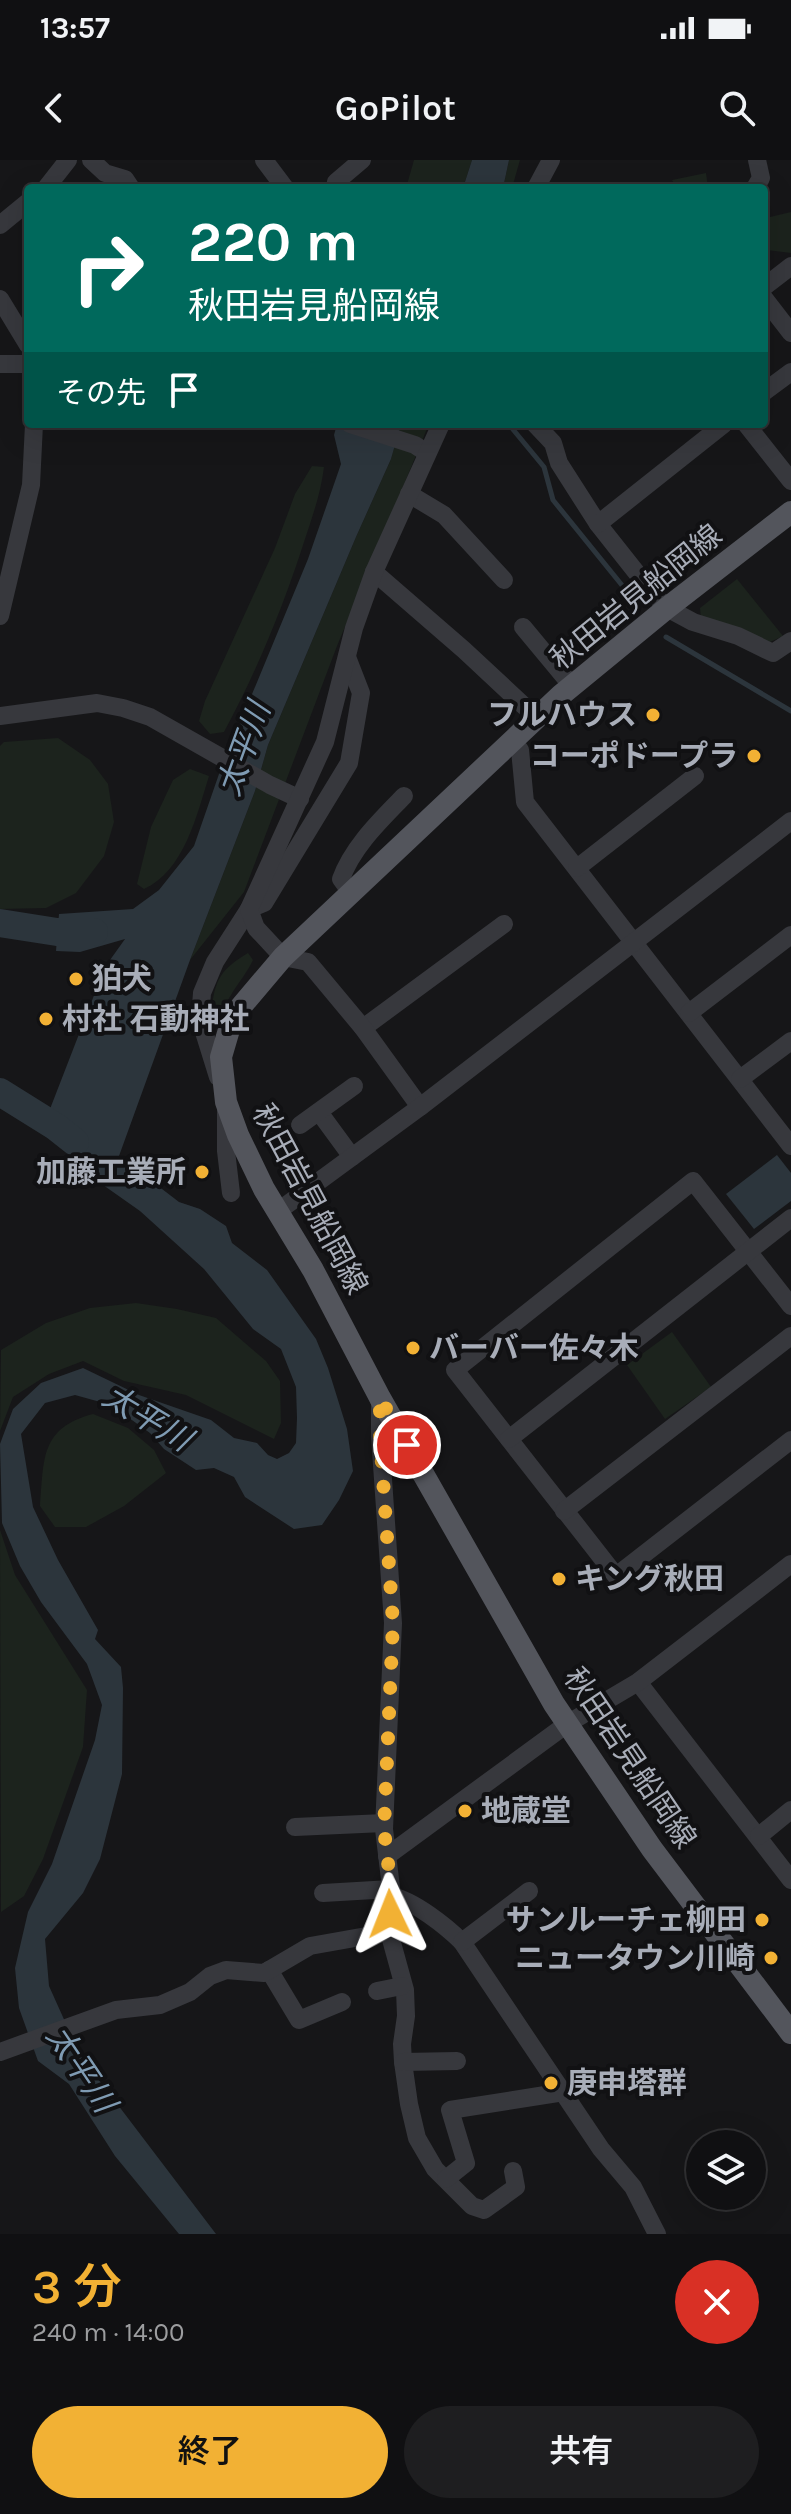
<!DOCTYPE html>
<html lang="ja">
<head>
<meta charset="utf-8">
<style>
  :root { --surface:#101012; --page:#1e1e20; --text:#f1f3f6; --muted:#9c9d9f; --line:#303032; --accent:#f2b134 }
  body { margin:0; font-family:Karla,"Noto Sans JP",sans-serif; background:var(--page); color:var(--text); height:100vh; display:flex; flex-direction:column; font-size:30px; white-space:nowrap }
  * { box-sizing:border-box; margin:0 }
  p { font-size:26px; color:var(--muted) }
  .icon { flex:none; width:44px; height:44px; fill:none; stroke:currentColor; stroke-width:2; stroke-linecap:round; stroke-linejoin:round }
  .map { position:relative; height:2074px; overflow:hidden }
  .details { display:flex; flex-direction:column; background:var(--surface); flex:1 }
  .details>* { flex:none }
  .top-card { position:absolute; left:24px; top:24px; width:744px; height:244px; border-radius:8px; box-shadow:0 8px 32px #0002,0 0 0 2px var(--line); background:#00695c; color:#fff; overflow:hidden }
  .fabs { position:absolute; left:686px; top:1970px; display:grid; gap:16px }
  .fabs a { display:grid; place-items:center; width:80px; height:80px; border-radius:50%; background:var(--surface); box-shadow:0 8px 32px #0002,0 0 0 2px var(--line); font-size:40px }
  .pin { position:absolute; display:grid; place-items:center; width:68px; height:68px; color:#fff; margin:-34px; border:4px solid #fff; border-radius:50%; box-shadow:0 2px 8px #0007 }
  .me { position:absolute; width:88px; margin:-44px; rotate:358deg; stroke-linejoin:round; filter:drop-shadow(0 0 6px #0008) }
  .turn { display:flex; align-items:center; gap:28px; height:168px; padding:0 32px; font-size:36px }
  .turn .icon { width:104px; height:104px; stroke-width:2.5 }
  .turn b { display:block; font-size:56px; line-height:68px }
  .then { display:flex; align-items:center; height:76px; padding:0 32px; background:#0003; gap:16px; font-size:30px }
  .round { display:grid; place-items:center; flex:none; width:84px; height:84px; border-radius:42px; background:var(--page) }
  .head { display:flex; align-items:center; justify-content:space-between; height:136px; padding:0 32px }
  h1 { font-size:48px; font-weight:600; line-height:60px; color:var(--accent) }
  .cta { display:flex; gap:16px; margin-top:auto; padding:16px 32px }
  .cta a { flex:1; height:92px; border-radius:48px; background:var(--accent); color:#111; font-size:32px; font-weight:600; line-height:92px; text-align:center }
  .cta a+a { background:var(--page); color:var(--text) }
  .status { display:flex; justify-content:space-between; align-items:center; height:56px; padding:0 40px; background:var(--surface); direction:ltr }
  .status svg { height:22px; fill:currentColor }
  header { display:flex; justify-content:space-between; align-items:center; height:104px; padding:0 32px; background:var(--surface); font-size:36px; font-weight:600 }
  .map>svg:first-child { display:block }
</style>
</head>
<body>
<div class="status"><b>13:57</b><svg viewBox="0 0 49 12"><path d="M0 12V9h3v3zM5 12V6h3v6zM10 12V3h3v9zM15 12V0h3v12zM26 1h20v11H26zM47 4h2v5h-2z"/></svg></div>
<header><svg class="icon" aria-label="back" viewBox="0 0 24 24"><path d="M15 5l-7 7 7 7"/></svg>GoPilot<svg class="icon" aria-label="search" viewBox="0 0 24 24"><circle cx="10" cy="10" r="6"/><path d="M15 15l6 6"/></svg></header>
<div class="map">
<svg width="791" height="2074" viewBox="0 0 791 2074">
  <rect width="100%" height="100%" fill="#161618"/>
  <g fill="#1c231d">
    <polygon points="414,0 472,0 463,28 406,28"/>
    <polygon points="509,0 520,0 512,28 503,28"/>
    <polygon points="706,13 708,28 677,28 672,20"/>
    <polygon points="764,43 770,57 791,52 791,93 767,90 764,86"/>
    <polygon points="401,264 429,264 337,486 244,732 190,800 255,631 268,585 356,377 391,299"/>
    <path d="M312 306 324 307C321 332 313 355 305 379 284 445 257 511 224 572L210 574 199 561 205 541 275 388 295 334Z"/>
    <polygon points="737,419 783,476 770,482 701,459 700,448"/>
    <polygon points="58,578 90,600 108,624 114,662 104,696 76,733 46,748 0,749 0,586 4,582"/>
    <path d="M190 609 209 616C197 655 184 711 144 729L137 724 151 667 173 620Z"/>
    <path d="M248 793 253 800C247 813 238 823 231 835 224 845 222 857 213 863L210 859C215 823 216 812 248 793Z"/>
    <polygon points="136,1143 177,1149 216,1158 266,1201 280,1221 281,1263 274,1279 186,1235 124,1221 83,1201 49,1214 13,1237 0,1271 1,1190 46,1163 90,1148"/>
    <polygon points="672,1172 711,1227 665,1259 627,1205"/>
    <path d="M93 1254 128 1268 154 1290 166 1313 124 1346 86 1367H55L40 1346C44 1299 40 1268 93 1254Z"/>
    <polygon points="0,1370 15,1415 87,1530 83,1587 43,1699 24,1736 1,1752"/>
  </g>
  <g fill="#2c353c">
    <polygon points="472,0 509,0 503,28 463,28"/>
    <polygon points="337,264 401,264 391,299 356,377 268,585 255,631 190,800 119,996 179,1042 200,1049 226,1066 232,1083 267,1110 316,1179 328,1208 347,1269 353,1311 339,1340 322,1365 294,1369 245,1337 234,1317 214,1308 196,1310 164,1289 150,1273 111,1245 75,1235 45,1243 21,1274 33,1347 58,1400 98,1470 95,1479 121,1507 123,1528 122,1614 100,1699 83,1733 45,1779 49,1826 80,1895 216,2074 179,2074 115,1996 69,1924 38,1901 19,1848 15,1808 28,1752 52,1704 95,1580 102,1545 87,1504 41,1442 20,1406 2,1363 0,1284 13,1249 41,1223 83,1208 139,1235 211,1260 234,1278 257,1283 268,1295 277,1299 289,1293 296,1283 297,1258 296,1227 281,1189 253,1169 204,1109 140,1051 96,1020 40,966 50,949 105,807 125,779 80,792 56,791 59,754 133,749 159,730 194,686 219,614 308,399 341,304 334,275"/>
    <polygon points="777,995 791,1013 791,1041 754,1069 726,1034"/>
  </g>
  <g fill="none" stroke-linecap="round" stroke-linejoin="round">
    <g stroke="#2c353c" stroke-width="5">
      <polyline points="506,264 511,267 544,307 553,340 638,445"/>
      <polyline points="666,477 791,551"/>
    </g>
    <g stroke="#2c353c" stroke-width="28">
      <polyline points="0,763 57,772 94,772"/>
      <polyline points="0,932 56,967 75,982"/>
    </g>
    <g stroke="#37383d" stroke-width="18">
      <polyline points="91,0 105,13 125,19 131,28"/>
      <polyline points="264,0 285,28"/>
      <polyline points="46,28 68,0"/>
      <polyline points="335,28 336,22 362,0"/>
      <polyline points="536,28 551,0"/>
      <polyline points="755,28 761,18 757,0"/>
      <polyline points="0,65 28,42"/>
      <polyline points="764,127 791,106"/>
      <polyline points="764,138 791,173"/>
      <polyline points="0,139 28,185"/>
      <polyline points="0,204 28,204"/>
      <polyline points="764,232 791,212"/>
      <polyline points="350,264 415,285 427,293"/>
      <polyline points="535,264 553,283 559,303 598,364 651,431 667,448 693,462 738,476 773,493 791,481"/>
      <polyline points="746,264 791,321"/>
      <polyline points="409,334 444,355 504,420"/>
      <polyline points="598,364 724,264"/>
      <polyline points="374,412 464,490 537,558"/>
      <polyline points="0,456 31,325 34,264"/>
      <polyline points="523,467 572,526"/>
      <polyline points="0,556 97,543 123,548 150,557 270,625 300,639"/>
      <polyline points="512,580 520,590 525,642 791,986"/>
      <polyline points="577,708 695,616"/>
      <path d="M352 734 341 719C353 686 381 660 404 636"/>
      <polyline points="689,853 791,775"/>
      <polyline points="363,868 504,764"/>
      <polyline points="218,917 200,859 202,833 215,802 249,749 264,743 349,603 361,533 347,497"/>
      <polyline points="740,919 791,881"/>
      <polyline points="420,947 363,868 308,802 283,797 256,768 249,749 325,582 354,468 374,412 441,264"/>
      <polyline points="226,949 226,991 231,1033"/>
      <polyline points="319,952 352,997"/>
      <polyline points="300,965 354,926"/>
      <polyline points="277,1052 420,947 791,661"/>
      <polyline points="791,1146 693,1021 455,1210 616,1416 791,1280"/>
      <polyline points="380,1239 380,1276 393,1463 384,1669 392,1736 389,1772 405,1830 406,1856 402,1884 403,1902 409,1944 417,1978 435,2009 472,2046 484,2050 516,2027 513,2011"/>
      <polyline points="509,1279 791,1058"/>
      <polyline points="564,1351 791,1176"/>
      <polyline points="638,1522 791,1720"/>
      <polyline points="295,1667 384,1663"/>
      <polyline points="759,1676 791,1650"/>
      <polyline points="387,1696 567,1564 638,1522 791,1404"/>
      <polyline points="323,1733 391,1729"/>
      <path d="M392 1736C414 1741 446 1766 462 1782L601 1989 633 2027 657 2074"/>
      <polyline points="462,1782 529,1731"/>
      <polyline points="269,1810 299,1860 342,1842"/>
      <polyline points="377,1831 402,1826"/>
      <polyline points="0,1892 116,1850 160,1845 190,1832 210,1816 226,1810 264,1813 310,1786 389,1772"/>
      <polyline points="403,1902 457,1901"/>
      <polyline points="446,2019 466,2003 450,1950 564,1932"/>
    </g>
    <polyline stroke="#53555c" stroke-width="22" points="791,352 667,448 561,535 283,797 233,856 221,897 226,942 238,975 264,1029 313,1110 380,1238 554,1544 652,1689 791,1873"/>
  </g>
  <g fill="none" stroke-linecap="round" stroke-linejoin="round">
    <polyline stroke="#f2b134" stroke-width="14" stroke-dasharray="0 25.2" points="390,1754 392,1736 384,1669 393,1463 380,1276 380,1238 407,1285"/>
  </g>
  <g fill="#f2b134" stroke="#111113" stroke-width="3">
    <circle cx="653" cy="555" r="8"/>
    <circle cx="754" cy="596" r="8"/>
    <circle cx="76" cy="819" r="8"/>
    <circle cx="46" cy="859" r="8"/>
    <circle cx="202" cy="1012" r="8"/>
    <circle cx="413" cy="1188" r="8"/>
    <circle cx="559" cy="1419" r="8"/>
    <circle cx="465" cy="1651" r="8"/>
    <circle cx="762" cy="1760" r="8"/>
    <circle cx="771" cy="1798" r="8"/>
    <circle cx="551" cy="1923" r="8"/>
  </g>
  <g text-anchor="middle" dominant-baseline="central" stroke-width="8" stroke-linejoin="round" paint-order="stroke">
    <g font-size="30" fill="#a8adb8" stroke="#111113">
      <text transform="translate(636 437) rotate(-39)">秋田岩見船岡線</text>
      <text transform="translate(310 1039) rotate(62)">秋田岩見船岡線</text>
      <text transform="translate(630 1598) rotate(56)">秋田岩見船岡線</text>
    </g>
    <g font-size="30" font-weight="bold" fill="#a8adb8" stroke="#111113" text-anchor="start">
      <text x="637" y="555" text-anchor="end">フルハウス</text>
      <text x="738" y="596" text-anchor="end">コーポドープラ</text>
      <text x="92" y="819">狛犬</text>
      <text x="62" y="859">村社 石動神社</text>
      <text x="186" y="1012" text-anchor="end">加藤工業所</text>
      <text x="429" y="1188">バーバー佐々木</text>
      <text x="575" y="1419">キング秋田</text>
      <text x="481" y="1651">地蔵堂</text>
      <text x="746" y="1760" text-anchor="end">サンルーチェ柳田</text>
      <text x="755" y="1798" text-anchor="end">ニュータウン川崎</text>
      <text x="567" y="1923">庚申塔群</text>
    </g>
    <g font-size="32" font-style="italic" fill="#7f9bb3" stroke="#111113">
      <text transform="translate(244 589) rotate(-70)">太平川</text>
      <text transform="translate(147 1258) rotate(31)">太平川</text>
      <text transform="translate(81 1909) rotate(56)">太平川</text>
    </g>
  </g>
</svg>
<div class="fabs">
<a><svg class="icon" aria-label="layers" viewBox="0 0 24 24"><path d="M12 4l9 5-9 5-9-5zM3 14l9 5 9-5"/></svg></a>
</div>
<div class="pin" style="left:407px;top:1285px;background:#d93025"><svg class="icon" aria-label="arrive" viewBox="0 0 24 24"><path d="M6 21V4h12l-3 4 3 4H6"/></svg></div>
<svg class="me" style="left:390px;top:1754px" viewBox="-20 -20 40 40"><path d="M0-17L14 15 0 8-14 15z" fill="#f2b134" stroke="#fff" stroke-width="4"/></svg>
<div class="top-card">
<div class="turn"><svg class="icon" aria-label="right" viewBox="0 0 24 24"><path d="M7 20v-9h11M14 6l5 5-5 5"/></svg><div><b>220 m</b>秋田岩見船岡線</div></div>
<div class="then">その先<svg class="icon" aria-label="arrive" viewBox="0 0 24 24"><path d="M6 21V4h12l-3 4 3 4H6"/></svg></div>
</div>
</div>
<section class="details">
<div class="head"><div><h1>3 分</h1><p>240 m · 14:00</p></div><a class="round" style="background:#d93025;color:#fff"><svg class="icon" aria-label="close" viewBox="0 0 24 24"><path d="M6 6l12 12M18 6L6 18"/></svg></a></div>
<div class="cta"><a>終了</a><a>共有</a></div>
</section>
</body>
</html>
